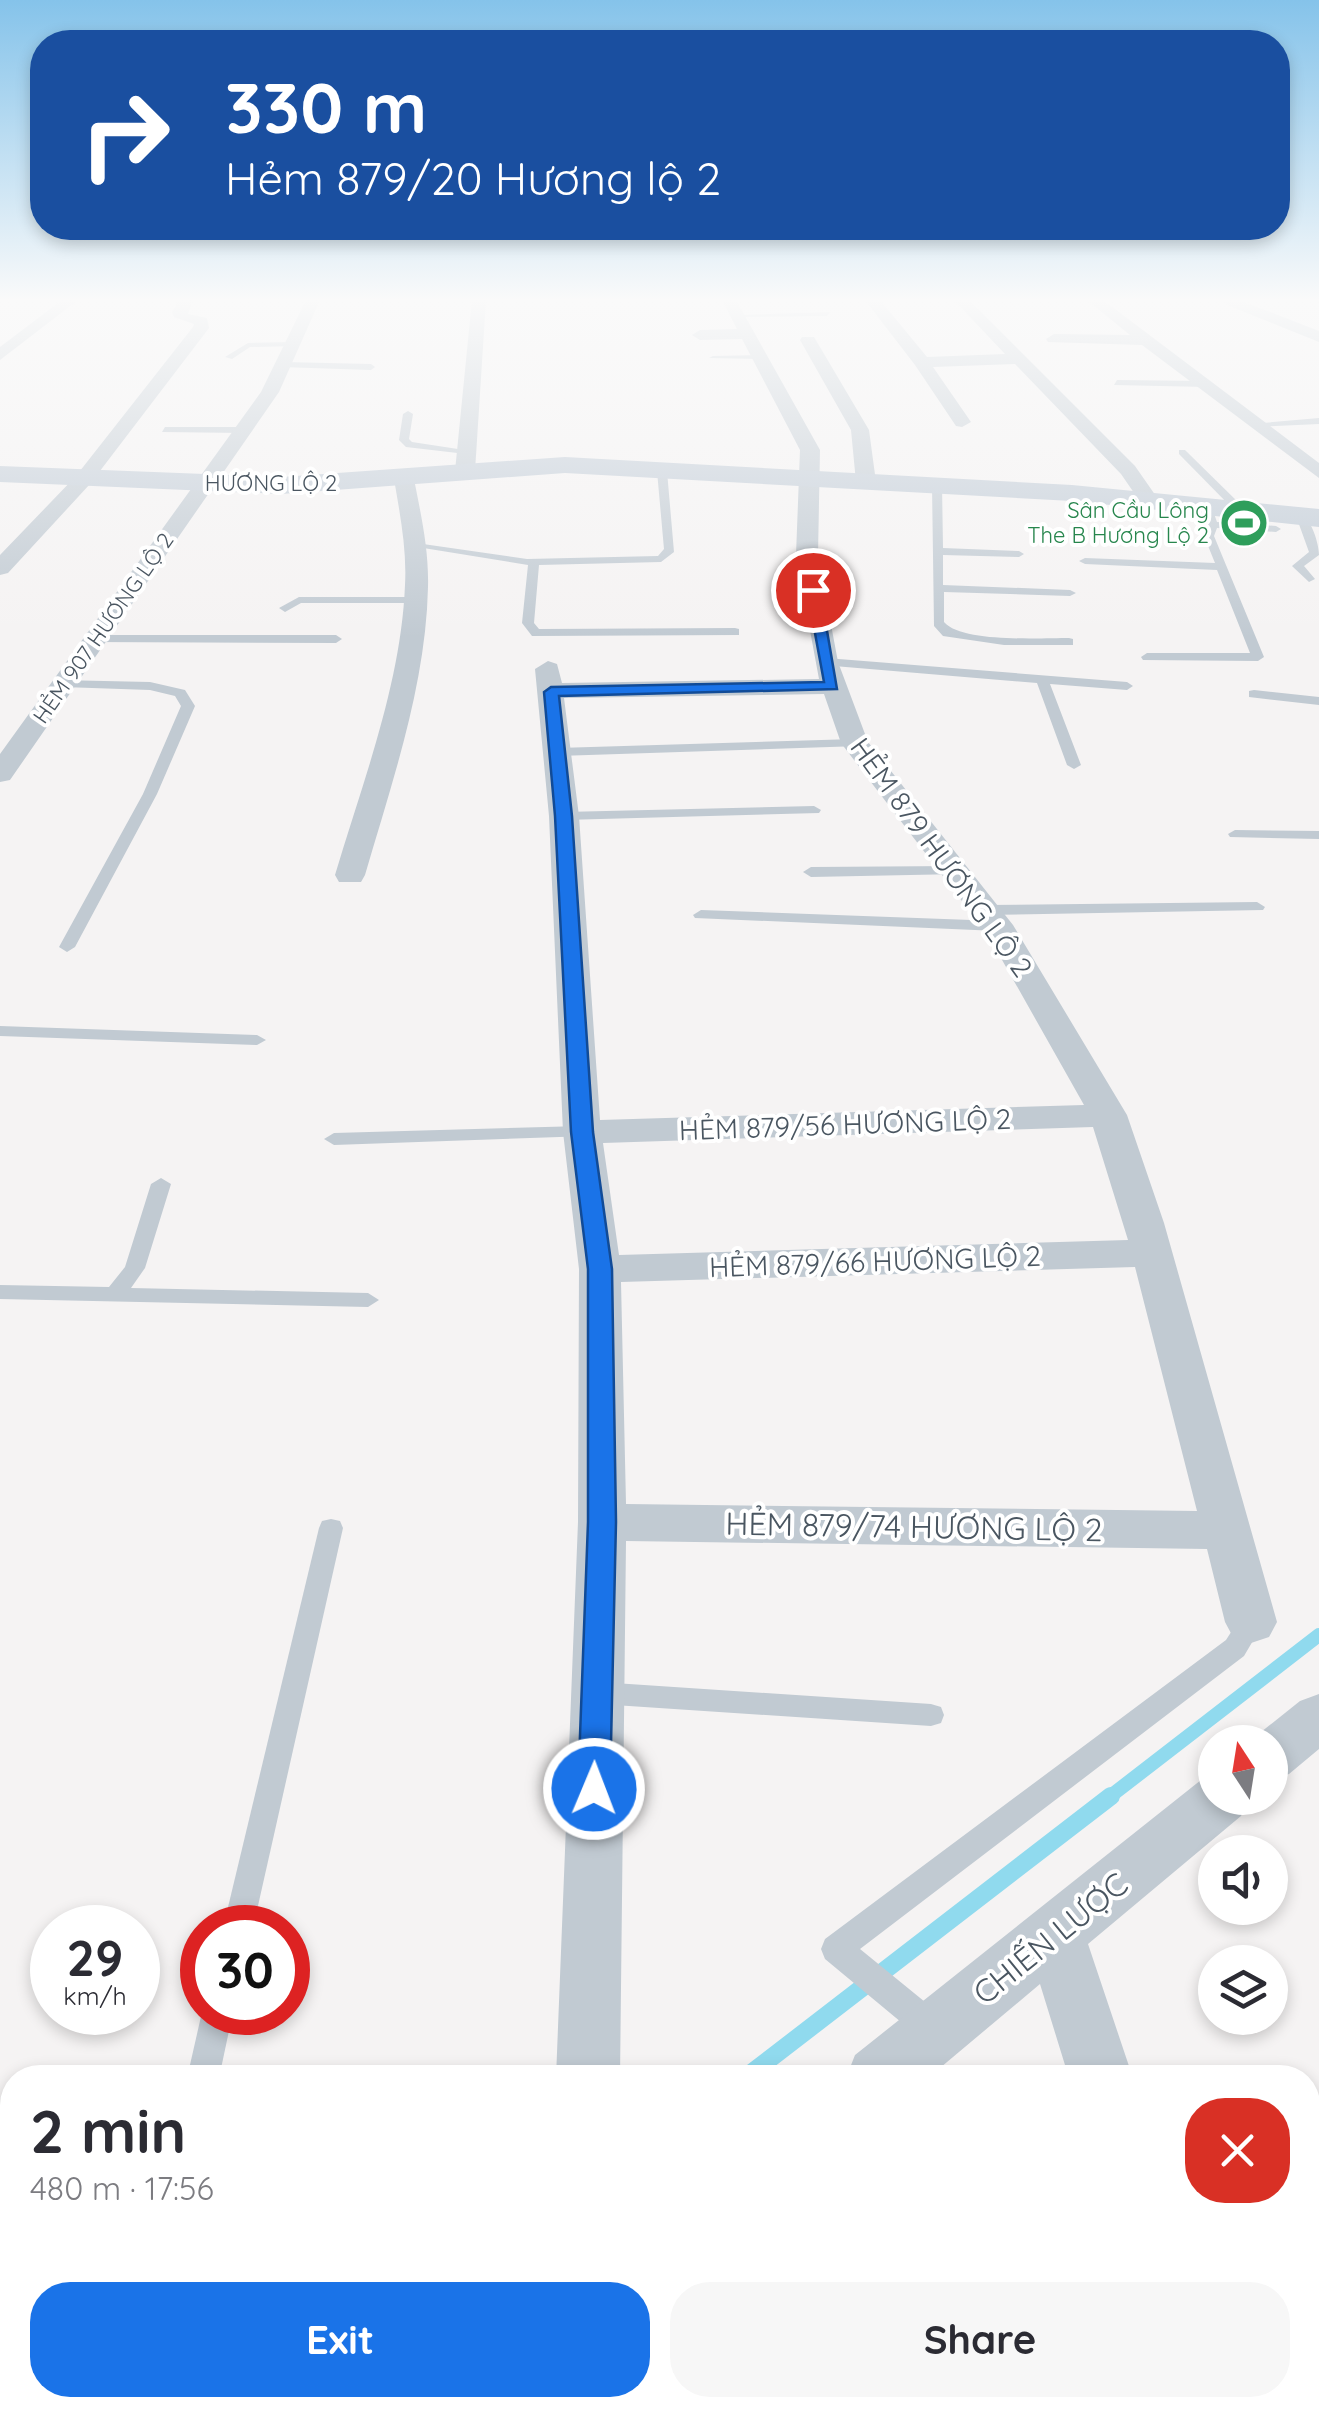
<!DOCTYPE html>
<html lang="en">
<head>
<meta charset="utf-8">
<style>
  :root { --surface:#fff; --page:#f7f7f7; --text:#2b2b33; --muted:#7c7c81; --accent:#1a73e8 }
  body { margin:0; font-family:Quicksand,sans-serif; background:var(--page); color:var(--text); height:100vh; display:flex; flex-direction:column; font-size:38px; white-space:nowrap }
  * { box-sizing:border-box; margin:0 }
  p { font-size:32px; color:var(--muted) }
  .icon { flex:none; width:55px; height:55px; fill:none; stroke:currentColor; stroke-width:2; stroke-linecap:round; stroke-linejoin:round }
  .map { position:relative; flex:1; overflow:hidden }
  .details { position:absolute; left:0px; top:2065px; width:1320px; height:352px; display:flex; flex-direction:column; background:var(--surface); border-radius:40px 40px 0 0; box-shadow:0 5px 15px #0003 }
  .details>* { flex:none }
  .banner { position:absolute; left:30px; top:30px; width:1260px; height:210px; border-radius:40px; box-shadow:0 5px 15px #0003; background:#1a4fa0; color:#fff; overflow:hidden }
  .needle { width:65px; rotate:348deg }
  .controls { position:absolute; left:1198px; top:1725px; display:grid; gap:20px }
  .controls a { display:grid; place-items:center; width:90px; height:90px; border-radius:50%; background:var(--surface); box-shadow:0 5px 15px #0003; font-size:50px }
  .speed { position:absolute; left:30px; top:1905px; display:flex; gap:20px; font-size:50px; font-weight:700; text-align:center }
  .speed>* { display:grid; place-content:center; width:130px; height:130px; border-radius:50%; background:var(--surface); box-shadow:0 5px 15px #0003; line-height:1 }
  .speed small { font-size:25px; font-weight:400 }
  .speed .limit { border:15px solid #d22; background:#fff; color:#111 }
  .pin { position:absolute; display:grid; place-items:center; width:85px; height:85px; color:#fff; margin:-42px; border:5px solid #fff; border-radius:50%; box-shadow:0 2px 10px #0007 }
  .me { position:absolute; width:110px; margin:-55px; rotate:1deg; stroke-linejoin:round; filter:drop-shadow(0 0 8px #0008) }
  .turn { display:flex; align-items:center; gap:35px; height:210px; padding:0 30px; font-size:45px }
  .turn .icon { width:130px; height:130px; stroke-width:2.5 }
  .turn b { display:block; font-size:70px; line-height:85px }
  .round { display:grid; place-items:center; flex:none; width:105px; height:105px; border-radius:40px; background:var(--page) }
  .summary { display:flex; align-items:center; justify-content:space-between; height:170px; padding:0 30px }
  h1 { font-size:60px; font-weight:700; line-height:75px }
  .cta { display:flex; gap:20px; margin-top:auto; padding:20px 30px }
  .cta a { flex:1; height:115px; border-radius:40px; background:var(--accent); color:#fff; font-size:40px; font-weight:700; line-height:115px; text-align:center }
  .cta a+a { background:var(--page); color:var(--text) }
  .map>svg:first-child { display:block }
</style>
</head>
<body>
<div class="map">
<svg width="1319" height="2416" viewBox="0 0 1319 2416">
  <rect width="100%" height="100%" fill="#f5f3f3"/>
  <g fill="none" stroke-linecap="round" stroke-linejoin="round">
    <polyline stroke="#90daee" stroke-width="14" points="1108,1798 1319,1635"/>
    <g stroke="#90daee" stroke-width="18">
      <polyline points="745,2078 1111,1796"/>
      <polyline points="305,2416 320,2405"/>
    </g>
    <g fill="#c1cad2" fill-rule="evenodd">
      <polygon points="830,312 827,316 735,317 739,315"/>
      <polygon points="294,342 297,346 250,347 232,359 225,357 248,343"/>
      <polygon points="763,355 760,359 709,358 713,356"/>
      <polygon points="284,362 371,364 375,367 371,370 281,367"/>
      <polygon points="1117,380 1207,381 1211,384 1207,387 1114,385"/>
      <polygon points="408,411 413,414 409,439 412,442 471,451 466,454 406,447 399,440 403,414"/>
      <polygon points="1319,418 1319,424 1256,427 1251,424"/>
      <polygon points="165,427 244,427 249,430 244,433 162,432"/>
      <polygon points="1179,450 1185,450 1243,507 1243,511 1235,511 1179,454"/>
      <polygon points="662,468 667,471 674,552 661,562 539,565 534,623 539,629 735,628 739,629 739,635 532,636 522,623 528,565 411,546 416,543 527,559 658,556 664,549 657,471"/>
      <path d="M937 482 942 485 943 548 1019 551 1024 554 1019 557 943 555V585L1070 590 1076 593 1070 596 944 592V622C962 643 1041 638 1069 638L1073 639V645H1004L943 636 934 626 932 485Z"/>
      <polygon points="1068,491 1077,493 1079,519 1074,522 1069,519"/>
      <polygon points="1206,502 1211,505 1217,522 1276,526 1281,529 1276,532 1217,528 1214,536 1264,657 1258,661 1143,660 1141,657 1147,653 1250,653 1217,570 1085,564 1079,561 1085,558 1215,563 1204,536 1208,525 1201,505"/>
      <path d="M1301 513C1311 519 1319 543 1319 555L1304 566 1315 579 1309 582 1292 566 1309 552 1296 516Z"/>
      <polygon points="299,597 417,597 423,600 417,603 301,603 285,612 279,608"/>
      <polygon points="92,635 336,635 342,639 336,643 88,642 88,636"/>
      <polygon points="826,658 1127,682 1133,686 1127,690 1050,684 1081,765 1074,769 1067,765 1037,683 822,665 822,659"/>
      <polygon points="58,680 150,682 185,690 195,706 157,794 75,947 67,952 59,947 143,794 181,706 175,696 150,690 63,687 58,686"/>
      <polygon points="1254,690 1319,697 1319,705 1249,697 1249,691"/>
      <polygon points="855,739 860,740 860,746 558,756 551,752 558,748"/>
      <polygon points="814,806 821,810 819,813 564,820 557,816 564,812"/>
      <polygon points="1235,830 1319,831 1319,839 1230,837 1228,834"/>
      <polygon points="955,866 963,871 960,874 811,877 803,872 811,867"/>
      <polygon points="1257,902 1265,907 1263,910 985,915 977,910 985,905"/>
      <polygon points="701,910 998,921 1006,926 998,931 695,918 693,915"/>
      <polygon points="0,1026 257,1035 266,1040 257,1045 0,1036"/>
      <polygon points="582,1126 591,1132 589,1136 334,1145 324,1139 334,1133"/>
      <polygon points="161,1178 171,1184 145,1268 131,1288 368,1293 379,1300 368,1307 0,1299 0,1285 109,1287 125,1267 151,1184"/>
      <polygon points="331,1519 340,1521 343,1528 253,1928 223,1928 319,1528 322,1521"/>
      <polygon points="1251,1612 1260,1615 1264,1622 1244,1656 860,1949 941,2015 946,2026 941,2037 930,2041 919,2037 825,1959 821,1949 825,1939 1226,1640 1242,1615"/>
      <polygon points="599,1682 931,1704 941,1707 944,1715 941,1723 931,1726 599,1704 590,1701 586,1693 590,1685"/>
      <polygon points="202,2012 233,2012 219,2078 187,2078"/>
      <polygon points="113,2405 149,2405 146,2416 110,2416"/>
    </g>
    <g fill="#c1cad2" fill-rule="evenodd">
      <polygon points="62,300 78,300 0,360 0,347"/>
      <polygon points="179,300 193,300 188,314 207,318 209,328 90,484 8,573 0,575 0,555 76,476 193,327 194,324 174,317 172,312"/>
      <polygon points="306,300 320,300 279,392 10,780 0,782 0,754 261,392"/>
      <polygon points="472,300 486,300 475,471 465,477 455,471"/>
      <path d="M722 300H736L820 450 818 555 838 662 868 742 1013 925 1127 1115 1164 1223 1277 1622 1269 1637 1251 1643 1233 1637 1225 1622 1207 1549 626 1541 620 2078H556L578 1522 579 1269 563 1132 549 816 535 669 548 661 557 664 562 683 819 679 796 555 800 450 742 339 700 340 692 335 700 330 737 329ZM824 694 841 743 988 935 1084 1105 600 1120 579 816 564 698ZM1093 1127 1128 1240 619 1255 603 1143ZM1135 1267 1197 1511 626 1504 621 1282Z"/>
      <polygon points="865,300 880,300 927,357 1005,354 954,300 969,300 1135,466 1158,499 1155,503 1141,503 1121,474 1015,364 933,367 971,422 962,427 956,426 915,365"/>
      <polygon points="1087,300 1103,300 1319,463 1319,478 1142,345 1048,342 1046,339 1054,334 1130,335"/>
      <polygon points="1226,300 1239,300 1319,331 1319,342 1227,305"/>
      <polygon points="802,337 814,337 869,430 876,482 873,486 866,488 856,482 851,430 800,340"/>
      <path d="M404 473 414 479C421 515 429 550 428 587 426 685 392 782 365 875L361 882H339L335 875C363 781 401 684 405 585 407 550 400 514 394 479Z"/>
      <polygon points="1319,1694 1319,1749 1289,1774 1270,1781 1270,1742 1251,1740 1300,1701"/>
      <polygon points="1215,1775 1215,1798 1249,1798 1241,1816 1088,1944 1133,2078 1069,2078 1040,1984 928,2078 846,2078 855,2055 1201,1780"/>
      <polygon points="152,2405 237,2405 232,2416 147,2416"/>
      <polygon points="430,2405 512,2405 507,2416 425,2416"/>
      <polygon points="600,2405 674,2405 675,2416 601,2416"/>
      <polygon points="864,2405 938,2405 940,2416 866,2416"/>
      <polygon points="1168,2405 1242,2405 1246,2416 1172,2416"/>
    </g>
    <polygon fill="#c1cbd6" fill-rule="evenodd" points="565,457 1072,485 1319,509 1319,527 1072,501 565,473 281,494 0,482 0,466 281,477"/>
  </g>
  <linearGradient id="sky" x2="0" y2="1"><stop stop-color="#85c3ea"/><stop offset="0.47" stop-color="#fafafa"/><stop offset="1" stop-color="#fafafa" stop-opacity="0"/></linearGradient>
  <rect width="1319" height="638" fill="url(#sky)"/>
  <polygon fill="#1a73e8" stroke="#114b97" stroke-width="2.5" points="813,587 820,590 837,689 559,696 572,816 593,1132 612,1269 616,1522 610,1789 605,1799 594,1803 582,1799 578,1789 588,1522 588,1269 571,1132 555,816 544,692 551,687 824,682 807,590"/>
  <defs>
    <g id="stadium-disc" transform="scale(2.5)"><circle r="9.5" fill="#2e9e5b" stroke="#fff"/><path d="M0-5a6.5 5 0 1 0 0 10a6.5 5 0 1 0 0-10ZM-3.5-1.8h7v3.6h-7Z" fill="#fff"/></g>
  </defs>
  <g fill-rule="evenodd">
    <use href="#stadium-disc" x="1244" y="523"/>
  </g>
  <g text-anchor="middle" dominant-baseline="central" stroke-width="8" stroke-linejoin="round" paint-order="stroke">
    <g font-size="22" fill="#4a5661" stroke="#fff">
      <text x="271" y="483">HƯƠNG LỘ 2</text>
      <text transform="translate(103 628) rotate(-55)">HẺM 907 HƯƠNG LỘ 2</text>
    </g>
    <g font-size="22" fill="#27864d" stroke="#fff" text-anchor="end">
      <text x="1209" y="510">Sân Cầu Lông<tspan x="1209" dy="25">The B Hương Lộ 2</tspan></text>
    </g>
    <g font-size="28" fill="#4a5661" stroke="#fff">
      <text transform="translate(942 857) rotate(54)">HẺM 879 HƯƠNG LỘ 2</text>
      <text transform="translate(845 1124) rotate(-2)">HẺM 879/56 HƯƠNG LỘ 2</text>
      <text transform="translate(875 1261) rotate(-2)">HẺM 879/66 HƯƠNG LỘ 2</text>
    </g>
    <g font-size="32" fill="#4a5661" stroke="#fff">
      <text transform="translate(914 1526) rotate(1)">HẺM 879/74 HƯƠNG LỘ 2</text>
      <text transform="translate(1050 1938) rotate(-39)">CHIẾN LƯỢC</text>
    </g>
  </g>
</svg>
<div class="controls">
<a><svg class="needle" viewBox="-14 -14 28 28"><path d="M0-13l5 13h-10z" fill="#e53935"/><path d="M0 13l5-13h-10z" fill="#7c7c81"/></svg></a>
<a><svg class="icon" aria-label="sound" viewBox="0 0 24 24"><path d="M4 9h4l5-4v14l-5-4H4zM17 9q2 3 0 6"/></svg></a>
<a><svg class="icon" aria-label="layers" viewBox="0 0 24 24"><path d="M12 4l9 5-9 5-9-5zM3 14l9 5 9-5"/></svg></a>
</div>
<div class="speed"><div>29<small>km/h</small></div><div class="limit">30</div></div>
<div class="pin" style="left:813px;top:590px;background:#d93025"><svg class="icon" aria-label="arrive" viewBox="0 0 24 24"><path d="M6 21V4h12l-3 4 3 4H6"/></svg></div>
<svg class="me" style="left:594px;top:1789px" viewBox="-20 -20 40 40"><circle r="17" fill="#1a73e8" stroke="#fff" stroke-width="3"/><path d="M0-11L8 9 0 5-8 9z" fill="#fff"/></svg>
<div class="banner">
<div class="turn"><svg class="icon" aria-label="right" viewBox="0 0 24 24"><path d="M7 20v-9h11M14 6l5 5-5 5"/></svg><div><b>330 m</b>Hẻm 879/20 Hương lộ 2</div></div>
</div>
<section class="details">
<div class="summary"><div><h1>2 min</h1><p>480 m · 17:56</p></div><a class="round" style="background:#d93025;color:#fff"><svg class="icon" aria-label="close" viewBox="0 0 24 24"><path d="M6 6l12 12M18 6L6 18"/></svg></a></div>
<div class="cta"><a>Exit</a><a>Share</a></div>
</section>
</div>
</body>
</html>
